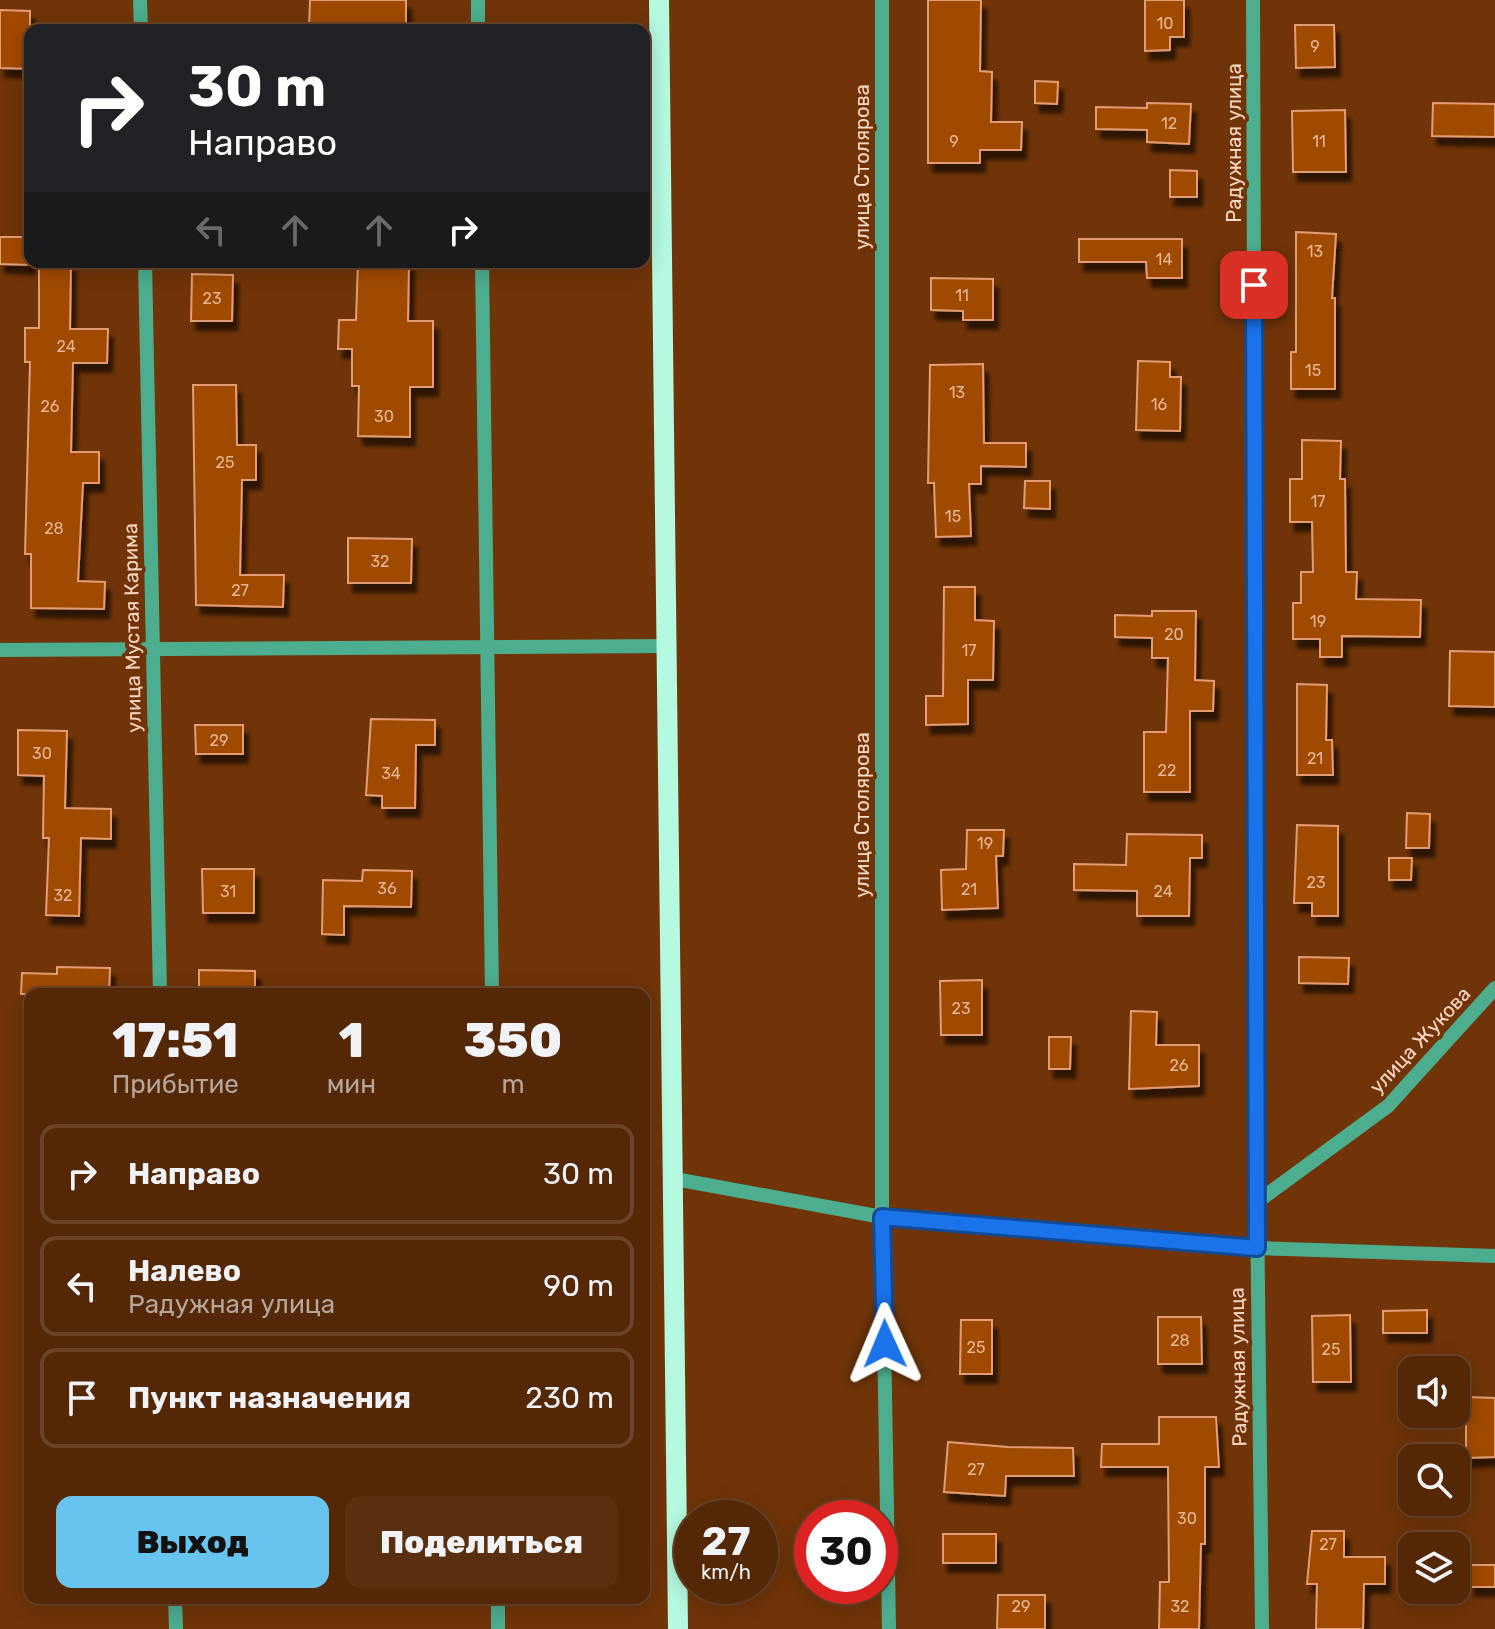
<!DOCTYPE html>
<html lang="ru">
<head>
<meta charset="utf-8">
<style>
  :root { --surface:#542706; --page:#5a2f10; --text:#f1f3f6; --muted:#b5a59b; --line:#6a4428; --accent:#67c4ef }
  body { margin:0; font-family:Rubik,sans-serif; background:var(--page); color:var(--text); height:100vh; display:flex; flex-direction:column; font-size:30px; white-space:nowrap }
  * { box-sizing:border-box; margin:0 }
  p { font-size:26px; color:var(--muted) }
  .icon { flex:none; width:44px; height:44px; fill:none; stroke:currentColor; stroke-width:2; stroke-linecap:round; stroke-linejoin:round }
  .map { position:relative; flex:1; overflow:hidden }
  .details { position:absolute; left:24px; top:988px; width:626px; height:616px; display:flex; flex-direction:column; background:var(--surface); border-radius:16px; box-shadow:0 4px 20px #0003,0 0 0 2px var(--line) }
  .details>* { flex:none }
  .banner { position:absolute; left:24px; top:24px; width:626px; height:244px; border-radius:16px; box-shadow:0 4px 20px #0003,0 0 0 2px var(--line); background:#202124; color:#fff; overflow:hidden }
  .buttons { position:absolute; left:1398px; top:1356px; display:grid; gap:16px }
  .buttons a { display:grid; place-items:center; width:72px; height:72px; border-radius:16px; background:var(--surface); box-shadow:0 4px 20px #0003,0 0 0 2px var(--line); font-size:40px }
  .speed { position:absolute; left:674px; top:1500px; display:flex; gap:16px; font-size:40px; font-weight:700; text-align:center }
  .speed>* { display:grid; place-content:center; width:104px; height:104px; border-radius:50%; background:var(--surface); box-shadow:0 4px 20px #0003,0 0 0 2px var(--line); line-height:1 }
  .speed small { font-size:20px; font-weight:400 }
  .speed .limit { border:12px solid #d22; background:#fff; color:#111 }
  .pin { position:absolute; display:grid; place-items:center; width:68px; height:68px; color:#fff; margin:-34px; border-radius:16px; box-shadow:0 4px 12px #0006 }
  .me { position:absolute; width:88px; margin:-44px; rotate:359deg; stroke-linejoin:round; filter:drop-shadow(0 0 6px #0008) }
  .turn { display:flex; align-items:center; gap:28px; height:168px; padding:0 32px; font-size:36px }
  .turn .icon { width:104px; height:104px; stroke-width:2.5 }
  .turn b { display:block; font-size:56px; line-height:68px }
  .lanes { display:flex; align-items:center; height:76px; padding:0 32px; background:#0003; justify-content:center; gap:40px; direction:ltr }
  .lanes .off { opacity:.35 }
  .eta { display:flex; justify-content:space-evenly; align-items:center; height:136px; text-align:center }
  .eta b { font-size:48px; font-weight:800; line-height:56px }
  .action { display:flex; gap:16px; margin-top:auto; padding:16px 32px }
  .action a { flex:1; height:92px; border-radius:16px; background:var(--accent); color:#111; font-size:32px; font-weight:800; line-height:92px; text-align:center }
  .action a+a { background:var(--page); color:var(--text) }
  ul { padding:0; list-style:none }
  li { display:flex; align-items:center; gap:24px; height:100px; margin:0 16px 12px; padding:0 16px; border:4px solid var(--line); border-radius:16px }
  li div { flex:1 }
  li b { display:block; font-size:30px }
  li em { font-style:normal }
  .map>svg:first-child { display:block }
</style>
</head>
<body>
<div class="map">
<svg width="1495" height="1629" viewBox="0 0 1495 1629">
  <defs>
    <filter id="shadow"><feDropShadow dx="5" dy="9" stdDeviation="2" flood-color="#0009"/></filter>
  </defs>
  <rect width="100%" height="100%" fill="#703408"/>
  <g fill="#a04900" stroke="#e39d76" stroke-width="2" filter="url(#shadow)">
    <polygon points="310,0 406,0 406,30 309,28"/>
    <polygon points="928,0 981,0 980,71 992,72 991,122 1022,122 1021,150 980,150 980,163 928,163"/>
    <polygon points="1145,0 1184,0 1184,37 1170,37 1170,50 1145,51"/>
    <polygon points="0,10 30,11 30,69 0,68"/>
    <polygon points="1295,25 1334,25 1335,67 1296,68"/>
    <polygon points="1035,81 1058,82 1057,104 1035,103"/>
    <polygon points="1147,103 1191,104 1189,144 1147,142 1147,130 1096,129 1096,107 1147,108"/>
    <polygon points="1433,103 1495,104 1495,137 1432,136"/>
    <polygon points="1345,110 1346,172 1293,172 1292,111"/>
    <polygon points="1170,170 1197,171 1197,197 1170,197"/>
    <polygon points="1296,232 1336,234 1332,298 1335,298 1335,389 1291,389 1291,352 1296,352"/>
    <polygon points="0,237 30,237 30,265 0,264"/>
    <polygon points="1079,239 1182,239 1182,278 1147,278 1146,262 1079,262"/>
    <polygon points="39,262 71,262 70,329 108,329 107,363 73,363 71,452 99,452 99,483 83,483 78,581 105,582 104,609 31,608 31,554 25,554 30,362 25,362 25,328 39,328"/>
    <polygon points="358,262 409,262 408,321 433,321 433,387 410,387 410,437 358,436 359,386 352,386 352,349 338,349 339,320 356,320"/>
    <polygon points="192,274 233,275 232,321 191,321"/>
    <polygon points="931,278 993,279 993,320 963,320 963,311 931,310"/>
    <polygon points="1138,361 1170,362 1170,377 1181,377 1180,431 1136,430"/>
    <polygon points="983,364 984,443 1026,443 1026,467 981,466 981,484 969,484 971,536 936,537 934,483 928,483 930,365"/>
    <polygon points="193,385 236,385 237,445 256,445 256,480 242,480 240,575 284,575 283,607 196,605"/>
    <polygon points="1302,440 1341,441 1340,479 1345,479 1346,572 1357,572 1356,599 1421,600 1420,637 1342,636 1342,657 1320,657 1320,639 1293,639 1293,603 1301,603 1301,572 1313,572 1312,522 1290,522 1290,479 1302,479"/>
    <polygon points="1025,481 1050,481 1050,509 1024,508"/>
    <polygon points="348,538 412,539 411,583 348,583"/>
    <polygon points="944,587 975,587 975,620 994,621 993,680 968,680 968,724 926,725 926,696 943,696"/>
    <polygon points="1152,611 1196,611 1195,680 1214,681 1213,711 1190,711 1190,792 1144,792 1144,732 1166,732 1168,658 1152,658 1152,638 1115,637 1115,615 1152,616"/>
    <polygon points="1450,651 1495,652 1495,707 1449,706"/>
    <polygon points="1297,684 1327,685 1326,740 1332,740 1333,775 1297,775"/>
    <polygon points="371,719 435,720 435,745 416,745 415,808 382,808 382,796 366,795"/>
    <polygon points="195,725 243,725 243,754 196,754"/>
    <polygon points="18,730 67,731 65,808 111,809 111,839 81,838 79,916 46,915 49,838 43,838 44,776 18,775"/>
    <polygon points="1407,813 1430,814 1429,848 1406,848"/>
    <polygon points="1297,825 1338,826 1338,916 1312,916 1312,903 1294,903"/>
    <polygon points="967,830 1004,830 1003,856 996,856 998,908 942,910 941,870 966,869"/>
    <polygon points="1127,834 1202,835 1202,858 1190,858 1189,916 1137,916 1137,891 1074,890 1074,864 1126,865"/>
    <polygon points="1389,858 1412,858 1411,880 1389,880"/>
    <polygon points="202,869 254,869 254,913 203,913"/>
    <polygon points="363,870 412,871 411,907 344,906 344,935 322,934 323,880 362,881"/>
    <polygon points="1299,957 1349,958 1348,984 1299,983"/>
    <polygon points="57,967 110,968 109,993 21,994 22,973 57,974"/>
    <polygon points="199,970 255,971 255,994 199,994"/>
    <polygon points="982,980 982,1035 941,1035 940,981"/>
    <polygon points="1131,1011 1157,1012 1156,1045 1199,1045 1199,1086 1129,1089"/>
    <polygon points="1049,1037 1071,1037 1070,1069 1049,1069"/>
    <polygon points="1427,1310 1427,1333 1383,1333 1383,1311"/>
    <polygon points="1350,1315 1351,1382 1313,1382 1312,1316"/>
    <polygon points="1158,1317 1201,1317 1202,1364 1158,1364"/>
    <polygon points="961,1320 992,1320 992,1374 960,1374"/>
    <polygon points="1466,1397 1495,1398 1495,1457 1466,1458"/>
    <polygon points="1159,1417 1216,1417 1219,1467 1205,1467 1205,1544 1201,1544 1199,1629 1159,1629 1160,1582 1169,1582 1168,1467 1101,1467 1102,1444 1159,1444"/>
    <polygon points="948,1442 1008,1447 1073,1448 1074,1476 1006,1476 1005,1496 944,1492"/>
    <polygon points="1312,1531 1344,1531 1344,1557 1385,1557 1385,1584 1364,1584 1363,1629 1316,1629 1317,1584 1307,1584"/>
    <rect x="943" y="1534" width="53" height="29"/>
    <rect x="1470" y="1565" width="25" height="22"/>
    <polygon points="998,1595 1045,1595 1045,1629 997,1629"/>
  </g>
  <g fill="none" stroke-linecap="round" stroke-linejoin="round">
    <g stroke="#4cad8f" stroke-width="14">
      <polyline points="140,0 141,30"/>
      <polyline points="478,0 478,30"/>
      <polyline points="882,0 882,1217 889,1629"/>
      <polyline points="1253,0 1257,1202 1262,1629"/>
      <polyline points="145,262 160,994"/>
      <polyline points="482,262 492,994"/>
      <polyline points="0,650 669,646"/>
      <polyline points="675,1179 882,1217 1257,1248 1495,1256"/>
      <polyline points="1257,1202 1388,1106 1495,988"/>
      <polyline points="175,1598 176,1629"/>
      <polyline points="498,1598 498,1629"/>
    </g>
    <polyline stroke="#b4f9e0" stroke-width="20" points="659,0 678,1629"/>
  </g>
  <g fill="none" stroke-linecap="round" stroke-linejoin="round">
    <g stroke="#114b97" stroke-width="20">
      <polyline id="route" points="885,1344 882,1217 1257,1248 1254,285"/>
    </g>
    <use href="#route" stroke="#1a73e8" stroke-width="14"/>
  </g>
  <g text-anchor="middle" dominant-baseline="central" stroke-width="8" stroke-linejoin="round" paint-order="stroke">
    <g font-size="16" fill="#e6b594">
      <text x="1165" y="23">10</text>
      <text x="1315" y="46">9</text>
      <text x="1169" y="123">12</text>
      <text x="954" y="141">9</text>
      <text x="1319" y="141">11</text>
      <text x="1315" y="251">13</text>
      <text x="1164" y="259">14</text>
      <text x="962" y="295">11</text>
      <text x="212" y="298">23</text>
      <text x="66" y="346">24</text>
      <text x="1313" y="370">15</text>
      <text x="957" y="392">13</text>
      <text x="1159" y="404">16</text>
      <text x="50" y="406">26</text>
      <text x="384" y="416">30</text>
      <text x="225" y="462">25</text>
      <text x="1318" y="501">17</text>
      <text x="953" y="516">15</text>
      <text x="54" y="528">28</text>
      <text x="380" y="561">32</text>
      <text x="240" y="590">27</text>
      <text x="1318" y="621">19</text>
      <text x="1174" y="634">20</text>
      <text x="969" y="650">17</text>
      <text x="219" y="740">29</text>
      <text x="42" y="753">30</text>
      <text x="1315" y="758">21</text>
      <text x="1167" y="770">22</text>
      <text x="391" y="773">34</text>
      <text x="985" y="843">19</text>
      <text x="1316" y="882">23</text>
      <text x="387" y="888">36</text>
      <text x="969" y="889">21</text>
      <text x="228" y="891">31</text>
      <text x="1163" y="891">24</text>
      <text x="63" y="895">32</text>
      <text x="961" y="1008">23</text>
      <text x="1179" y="1065">26</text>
      <text x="1180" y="1340">28</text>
      <text x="976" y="1347">25</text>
      <text x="1331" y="1349">25</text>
      <text x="976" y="1469">27</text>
      <text x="1187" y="1518">30</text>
      <text x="1328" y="1544">27</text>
      <text x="1021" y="1606">29</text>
      <text x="1180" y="1606">32</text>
    </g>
    <g font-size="20" fill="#fed9c5" stroke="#703408">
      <text transform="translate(1234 143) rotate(-90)">Радужная улица</text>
      <text transform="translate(862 167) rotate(-90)">улица Столярова</text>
      <text transform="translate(132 628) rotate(-91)">улица Мустая Карима</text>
      <text transform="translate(862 815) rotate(-90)">улица Столярова</text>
      <text transform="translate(1420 1040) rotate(-47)">улица Жукова</text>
      <text transform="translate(1238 1367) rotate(-91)">Радужная улица</text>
    </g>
  </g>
</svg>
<div class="buttons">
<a><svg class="icon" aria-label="sound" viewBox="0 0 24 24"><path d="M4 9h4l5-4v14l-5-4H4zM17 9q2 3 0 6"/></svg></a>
<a><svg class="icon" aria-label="search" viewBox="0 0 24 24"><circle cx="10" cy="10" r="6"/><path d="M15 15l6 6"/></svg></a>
<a><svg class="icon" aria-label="layers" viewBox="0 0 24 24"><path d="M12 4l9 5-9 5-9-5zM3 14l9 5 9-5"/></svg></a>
</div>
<div class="speed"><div>27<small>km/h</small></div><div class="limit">30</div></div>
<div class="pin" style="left:1254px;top:285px;background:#d93025"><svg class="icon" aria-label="arrive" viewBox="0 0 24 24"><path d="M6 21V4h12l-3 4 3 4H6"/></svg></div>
<svg class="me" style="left:885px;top:1344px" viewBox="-20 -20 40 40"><path d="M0-17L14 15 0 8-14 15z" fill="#1a73e8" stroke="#fff" stroke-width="4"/></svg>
<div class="banner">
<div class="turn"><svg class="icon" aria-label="right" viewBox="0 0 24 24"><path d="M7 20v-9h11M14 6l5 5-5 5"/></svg><div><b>30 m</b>Направо</div></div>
<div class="lanes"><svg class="icon off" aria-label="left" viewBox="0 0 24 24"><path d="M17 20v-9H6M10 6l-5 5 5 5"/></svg><svg class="icon off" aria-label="ahead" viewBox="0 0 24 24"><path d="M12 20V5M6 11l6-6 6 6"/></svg><svg class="icon off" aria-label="ahead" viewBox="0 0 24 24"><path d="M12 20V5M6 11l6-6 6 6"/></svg><svg class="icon" aria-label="right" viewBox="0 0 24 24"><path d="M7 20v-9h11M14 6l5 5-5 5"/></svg></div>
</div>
<section class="details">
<div class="eta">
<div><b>17:51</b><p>Прибытие</p></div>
<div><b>1</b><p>мин</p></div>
<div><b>350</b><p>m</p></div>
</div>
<ul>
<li><svg class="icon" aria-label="right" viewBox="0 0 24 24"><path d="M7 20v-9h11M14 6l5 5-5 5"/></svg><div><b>Направо</b></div><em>30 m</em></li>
<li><svg class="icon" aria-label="left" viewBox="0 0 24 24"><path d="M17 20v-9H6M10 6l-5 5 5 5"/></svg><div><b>Налево</b><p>Радужная улица</p></div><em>90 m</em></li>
<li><svg class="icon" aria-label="arrive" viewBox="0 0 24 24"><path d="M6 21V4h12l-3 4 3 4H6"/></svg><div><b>Пункт назначения</b></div><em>230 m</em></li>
</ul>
<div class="action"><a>Выход</a><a>Поделиться</a></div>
</section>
</div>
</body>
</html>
